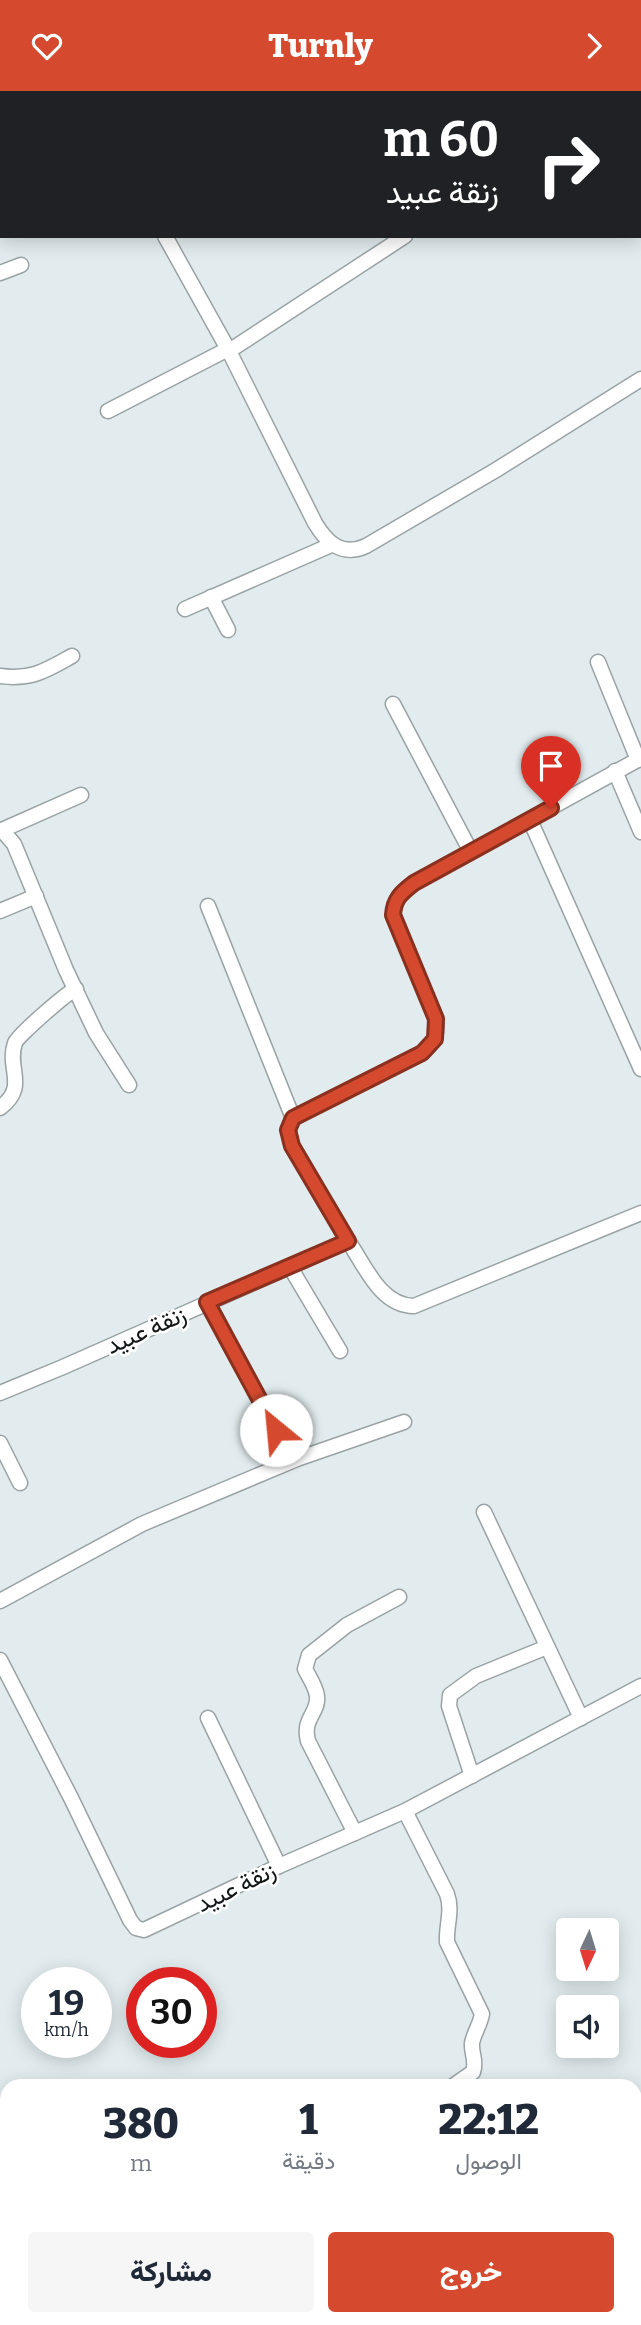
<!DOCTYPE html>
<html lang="ar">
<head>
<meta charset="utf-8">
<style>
  :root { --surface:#fff; --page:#f6f6f7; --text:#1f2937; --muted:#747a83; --accent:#d54a2f }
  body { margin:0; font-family:Bitter,Vazirmatn,serif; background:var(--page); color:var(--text); direction:rtl; height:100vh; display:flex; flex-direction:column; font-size:26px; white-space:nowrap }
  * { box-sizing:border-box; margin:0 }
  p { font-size:23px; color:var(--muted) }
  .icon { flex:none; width:38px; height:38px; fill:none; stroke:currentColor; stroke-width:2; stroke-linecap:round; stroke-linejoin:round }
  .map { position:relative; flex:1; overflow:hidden; direction:ltr }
  .sheet { position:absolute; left:0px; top:1988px; width:642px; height:247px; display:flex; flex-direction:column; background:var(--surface); border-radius:21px 21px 0 0; box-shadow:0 4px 18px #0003; direction:rtl }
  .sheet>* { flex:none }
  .guide { position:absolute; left:0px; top:0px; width:642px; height:147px; box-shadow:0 4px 18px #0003; direction:rtl; background:#202124; color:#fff; overflow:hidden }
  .needle { width:46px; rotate:184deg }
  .fabs { position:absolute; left:556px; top:1827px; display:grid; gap:14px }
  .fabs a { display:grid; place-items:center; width:63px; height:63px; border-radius:7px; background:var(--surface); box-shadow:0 4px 18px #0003; font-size:35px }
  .speed { position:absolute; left:21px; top:1876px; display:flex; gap:14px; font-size:35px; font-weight:700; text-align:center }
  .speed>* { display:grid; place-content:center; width:91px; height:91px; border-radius:50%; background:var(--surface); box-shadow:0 4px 18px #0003; line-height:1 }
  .speed small { font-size:18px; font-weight:400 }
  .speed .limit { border:10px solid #d22; background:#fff; color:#111 }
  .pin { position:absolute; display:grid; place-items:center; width:60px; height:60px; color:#fff; margin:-72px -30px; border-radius:50% 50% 50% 0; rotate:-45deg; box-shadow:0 0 7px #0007 }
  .pin .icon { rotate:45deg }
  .me { position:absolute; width:77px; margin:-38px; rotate:332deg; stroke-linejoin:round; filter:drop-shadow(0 0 5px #0008) }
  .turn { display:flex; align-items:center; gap:24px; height:147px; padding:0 28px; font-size:32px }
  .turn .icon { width:91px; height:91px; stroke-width:2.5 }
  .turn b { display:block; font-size:49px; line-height:60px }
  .eta { display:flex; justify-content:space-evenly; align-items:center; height:119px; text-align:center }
  .eta b { font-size:42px; font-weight:800; line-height:49px }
  .cta { display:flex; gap:14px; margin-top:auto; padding:14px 28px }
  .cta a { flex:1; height:80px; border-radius:7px; background:var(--accent); color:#fff; font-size:28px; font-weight:800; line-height:80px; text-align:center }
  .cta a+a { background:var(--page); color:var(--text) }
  header { display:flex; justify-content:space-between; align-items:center; height:91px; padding:0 28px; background:var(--accent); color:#fff; font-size:32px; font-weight:800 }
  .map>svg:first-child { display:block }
</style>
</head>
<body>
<header><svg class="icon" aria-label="forward" viewBox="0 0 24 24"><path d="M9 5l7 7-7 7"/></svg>Turnly<svg class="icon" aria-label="heart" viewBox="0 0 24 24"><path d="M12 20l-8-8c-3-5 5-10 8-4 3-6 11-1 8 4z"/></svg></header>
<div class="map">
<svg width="641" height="2234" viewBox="0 0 641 2234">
  <rect width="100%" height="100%" fill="#e2ecee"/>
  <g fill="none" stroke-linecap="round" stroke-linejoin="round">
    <g stroke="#99a2a4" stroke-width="17">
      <g id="street">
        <polyline points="90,0 91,2"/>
        <polyline points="375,0 376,2"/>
        <polyline points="133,2 136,0"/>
        <path d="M165 145 229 260 315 432C327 452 342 466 366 455L496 379 641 288"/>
        <polyline points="0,182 21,174"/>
        <polyline points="229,260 405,145"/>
        <polyline points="108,320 228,258"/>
        <polyline points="211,506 228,539"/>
        <polyline points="185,518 331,454"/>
        <polyline points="598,571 638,669"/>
        <path d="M0 585C32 589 45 580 72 565"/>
        <polyline points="393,613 471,761"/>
        <polyline points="615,680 641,741"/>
        <polyline points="530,729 641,978"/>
        <polyline points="2,739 81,704"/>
        <polyline points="0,740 2,739 14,753 66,879 96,942 129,994"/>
        <polyline points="208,815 293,1027"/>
        <polyline points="0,820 36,805"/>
        <path d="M0 1017C29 995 6 978 15 952 17 945 69 900 76 898"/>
        <path d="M348 1150C365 1174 380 1215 414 1215L641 1122"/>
        <polyline points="290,1176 340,1260"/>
        <polyline points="207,1211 276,1339"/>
        <path d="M0 1302 63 1276 348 1150 292 1055C287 1041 287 1031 300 1023L422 962C434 952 438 944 436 928L393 824C394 808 401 802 414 792L641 667"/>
        <polyline points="0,1352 20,1392"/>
        <polyline points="484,1421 581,1627"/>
        <polyline points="0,1510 142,1433 297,1368 404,1331"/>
        <polyline points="0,1569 71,1707 130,1829 136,1837 144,1839 279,1775 405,1720 641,1595"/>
        <polyline points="208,1627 279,1775"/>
        <polyline points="472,1685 449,1615 450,1604 476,1585 547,1556"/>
        <path d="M405 1720 447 1803C453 1820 446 1834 447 1851L482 1923C480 1934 474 1942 472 1952 471 1963 477 1969 473 1981L453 1995"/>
        <path d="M355 1742 308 1650C302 1627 319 1622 317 1605 316 1596 309 1586 305 1578L309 1564 347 1534 399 1506"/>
        <polyline points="0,2084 7,2078"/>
        <polyline points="0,2155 7,2166"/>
        <polyline points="635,2166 641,2163"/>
        <polyline points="45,2228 49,2234"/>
        <polyline points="61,2234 69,2228"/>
        <polyline points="496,2234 511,2228"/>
      </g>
    </g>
    <use href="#street" stroke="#fff" stroke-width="14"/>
  </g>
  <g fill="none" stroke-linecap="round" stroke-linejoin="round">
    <g stroke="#8a301f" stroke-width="18">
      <path id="route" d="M276 1339 207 1211 348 1150 292 1055 288 1039 293 1027 422 962 435 948 436 928 393 824C394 808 401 802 414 792L551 717"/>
    </g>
    <use href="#route" stroke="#d54a2f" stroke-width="12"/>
  </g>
  <g text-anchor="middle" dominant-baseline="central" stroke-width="5" stroke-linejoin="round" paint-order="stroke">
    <g font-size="24" fill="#131617" stroke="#fff">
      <text transform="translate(146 1239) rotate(-24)">زنقة عبيد</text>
      <text transform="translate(236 1796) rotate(-26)">زنقة عبيد</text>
    </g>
  </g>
</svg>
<div class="fabs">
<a><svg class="needle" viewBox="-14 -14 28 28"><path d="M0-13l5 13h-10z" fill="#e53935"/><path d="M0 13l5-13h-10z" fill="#747a83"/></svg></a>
<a><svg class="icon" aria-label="sound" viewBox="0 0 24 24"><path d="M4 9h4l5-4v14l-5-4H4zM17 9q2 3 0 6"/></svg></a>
</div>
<div class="speed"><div>19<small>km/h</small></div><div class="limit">30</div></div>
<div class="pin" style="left:551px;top:717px;background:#d93025"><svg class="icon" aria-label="arrive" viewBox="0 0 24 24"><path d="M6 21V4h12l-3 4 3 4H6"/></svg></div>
<svg class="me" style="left:276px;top:1339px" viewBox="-20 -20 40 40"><circle r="19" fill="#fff"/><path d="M0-13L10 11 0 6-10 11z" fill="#d54a2f"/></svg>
<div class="guide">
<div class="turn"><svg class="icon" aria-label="right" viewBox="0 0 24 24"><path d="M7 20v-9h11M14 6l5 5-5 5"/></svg><div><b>60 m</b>زنقة عبيد</div></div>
</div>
<section class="sheet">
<div class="eta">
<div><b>22:12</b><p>الوصول</p></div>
<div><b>1</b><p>دقيقة</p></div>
<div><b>380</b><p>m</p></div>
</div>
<div class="cta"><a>خروج</a><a>مشاركة</a></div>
</section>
</div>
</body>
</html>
